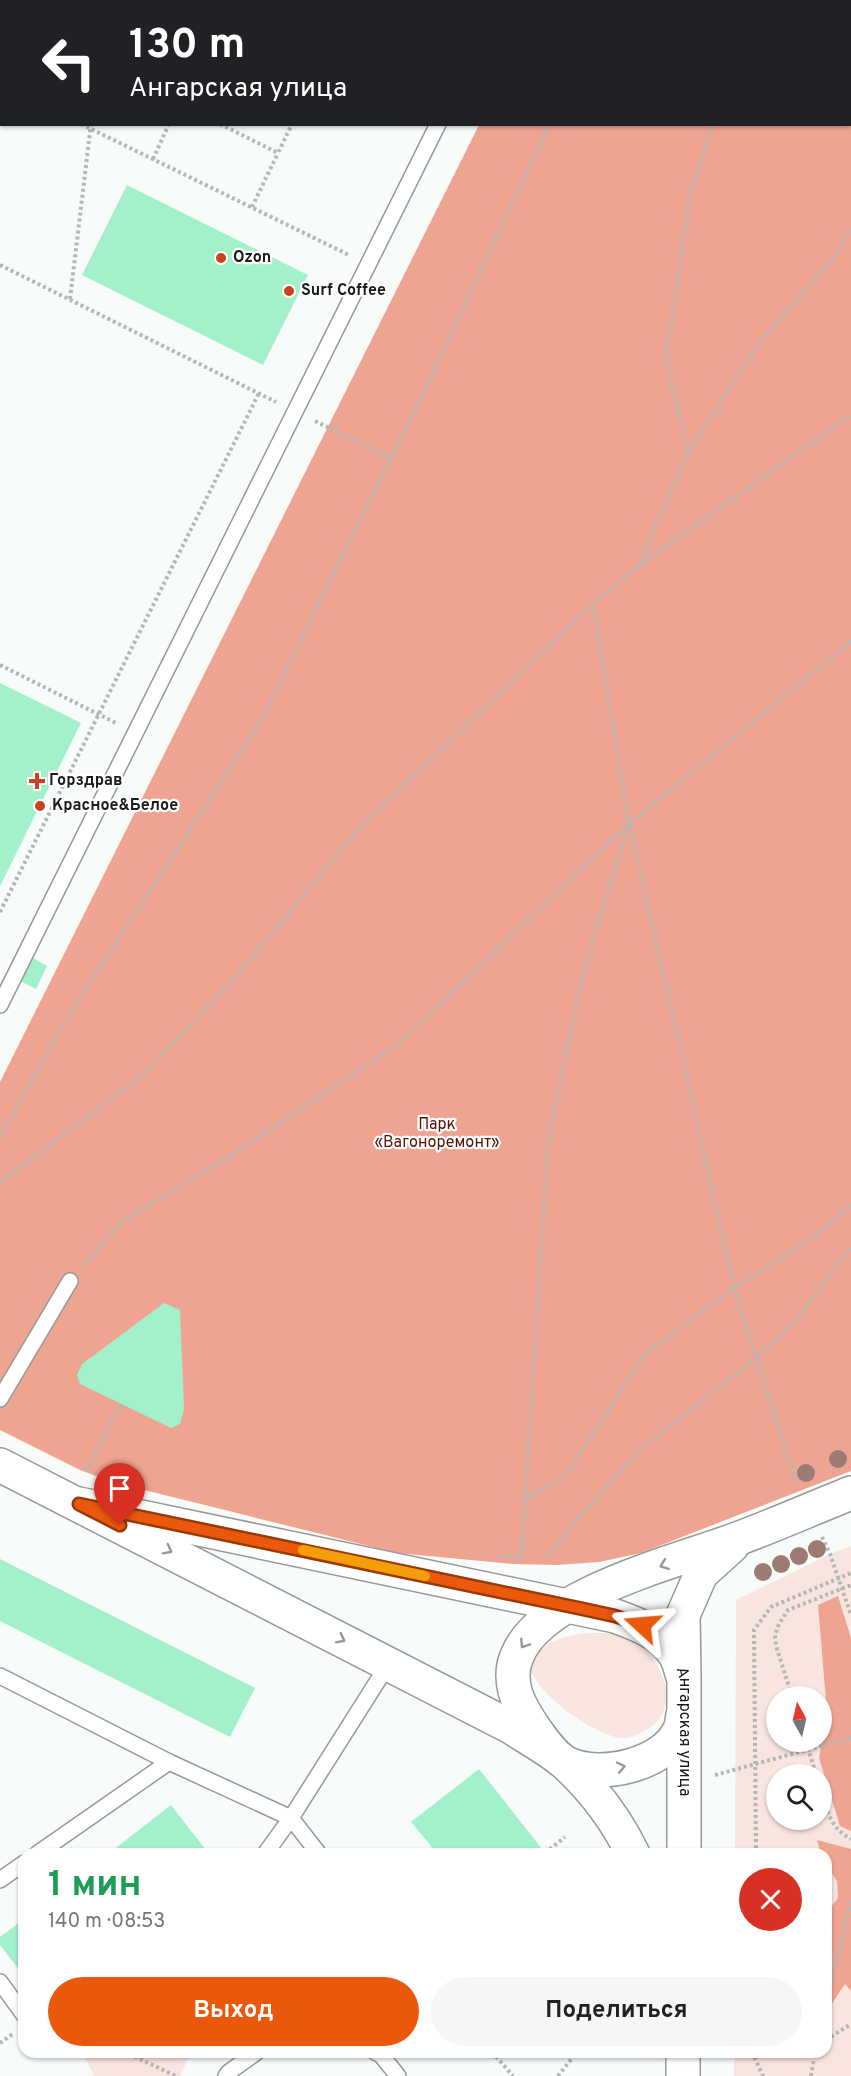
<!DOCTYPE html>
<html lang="ru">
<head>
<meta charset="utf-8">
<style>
  :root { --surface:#fff; --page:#f6f6f6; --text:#222; --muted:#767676; --accent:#ea580c }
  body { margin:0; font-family:Overpass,sans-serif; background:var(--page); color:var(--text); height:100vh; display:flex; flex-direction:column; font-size:22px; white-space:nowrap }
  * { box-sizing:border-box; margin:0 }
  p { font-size:20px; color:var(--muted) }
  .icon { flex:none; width:33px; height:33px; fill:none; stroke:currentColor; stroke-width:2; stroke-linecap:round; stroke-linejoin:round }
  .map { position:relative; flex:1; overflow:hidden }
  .drawer { position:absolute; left:18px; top:1848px; width:814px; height:210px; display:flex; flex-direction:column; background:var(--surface); border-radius:18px; box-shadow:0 2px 4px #0004 }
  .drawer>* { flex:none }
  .top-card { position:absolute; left:0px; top:0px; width:852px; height:126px; box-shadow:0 2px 4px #0004; background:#202124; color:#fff; overflow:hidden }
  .needle { width:39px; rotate:352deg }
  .controls { position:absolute; left:766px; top:1686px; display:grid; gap:12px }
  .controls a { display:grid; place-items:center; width:66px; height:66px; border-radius:50%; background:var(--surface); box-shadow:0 2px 4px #0004; font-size:30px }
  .pin { position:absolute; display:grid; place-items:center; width:51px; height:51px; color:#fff; margin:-62px -26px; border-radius:50% 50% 50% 0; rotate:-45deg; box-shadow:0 0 6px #0007 }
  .pin .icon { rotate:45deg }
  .me { position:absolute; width:66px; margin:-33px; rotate:289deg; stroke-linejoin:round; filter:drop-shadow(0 0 4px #0008) }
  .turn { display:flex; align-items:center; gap:21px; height:126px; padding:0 30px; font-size:27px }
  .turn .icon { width:78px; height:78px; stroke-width:2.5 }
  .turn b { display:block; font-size:42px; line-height:51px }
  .round { display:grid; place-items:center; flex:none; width:63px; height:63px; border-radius:32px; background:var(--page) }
  .headline { display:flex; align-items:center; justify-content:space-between; height:102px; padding:0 30px }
  h1 { font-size:36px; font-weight:700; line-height:45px; color:#1e9e55 }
  .primary-button { display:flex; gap:12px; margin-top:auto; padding:12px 30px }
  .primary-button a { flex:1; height:69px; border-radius:36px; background:var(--accent); color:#fff; font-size:24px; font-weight:700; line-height:69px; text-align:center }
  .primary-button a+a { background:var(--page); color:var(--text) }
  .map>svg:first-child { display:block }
</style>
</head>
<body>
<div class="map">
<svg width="851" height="2076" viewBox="0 0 851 2076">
  <rect width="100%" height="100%" fill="#f7fbf9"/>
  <g fill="#f9e5e0" fill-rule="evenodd">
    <path d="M851 1546V2076H734V2052H826V1854H735L736 1600 830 1554ZM777 1696H822V1742H777ZM777 1774H822V1820H777Z"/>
    <path d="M592 1633C602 1633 613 1632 624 1636 659 1651 688 1706 646 1730 640 1734 631 1738 624 1738 599 1739 538 1695 531 1670 530 1665 533 1661 535 1657 548 1639 571 1634 592 1633Z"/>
    <polygon points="84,2052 191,2052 180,2076 94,2076 85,2058"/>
  </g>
  <g fill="#efa491">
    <polygon points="541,0 851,0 851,1471 641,1553 599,1562 556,1565 513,1564 397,1553 112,1482 80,1470 0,1430 0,1082 479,125 850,124 850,2 541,1"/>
    <polygon points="838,1596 851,1638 851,1831 840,1826 819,1758 827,1712 818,1605"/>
    <polygon points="817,1840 851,1849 851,1991 845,1984 827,2011 827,1912 838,1898 837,1881 827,1866 826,1854 821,1854"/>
  </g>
  <g fill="#a2f1cb">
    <polygon points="127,185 308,275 263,365 82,275"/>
    <polygon points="0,683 81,723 0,886"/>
    <polygon points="28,955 47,966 36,989 16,979"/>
    <polygon points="164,1303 180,1310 184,1409 180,1424 171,1428 80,1384 77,1375 82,1364"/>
    <polygon points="0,1559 255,1688 230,1737 0,1621"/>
    <polygon points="479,1769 546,1854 423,1854 432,1847 411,1822"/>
    <polygon points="171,1805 209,1854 108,1854"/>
    <polygon points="24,1919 24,1976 0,1945 0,1937"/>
  </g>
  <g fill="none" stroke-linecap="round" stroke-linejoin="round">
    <g stroke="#969998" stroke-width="18">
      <g id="lane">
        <polyline points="499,2 500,0"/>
        <polyline points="0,1005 438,124"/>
        <polyline points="0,1399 70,1281"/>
        <polyline points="0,1676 169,1762 291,1818 389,1663"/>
        <polyline points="37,1854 169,1762"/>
        <polyline points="265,1854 291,1818 319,1854"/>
        <polyline points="0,1880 24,1863"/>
        <polyline points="0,1982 24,2015"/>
        <polyline points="375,2052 381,2055 398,2076"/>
        <polyline points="226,2076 229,2072 257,2052"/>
      </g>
    </g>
    <g stroke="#969998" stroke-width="36">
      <g id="secondary">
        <path d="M0 1465 511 1727C529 1739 550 1750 566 1764 593 1789 617 1821 633 1854"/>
        <path id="s1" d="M79 1504 615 1616C637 1624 660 1632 674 1653 679 1660 681 1671 684 1680V1854"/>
        <polyline points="684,1675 683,1615 701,1574 732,1546"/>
        <path d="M683 1715C682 1720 682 1725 680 1729 665 1765 601 1779 568 1764 550 1756 520 1710 515 1691 512 1679 512 1667 517 1656 541 1594 679 1561 737 1539 775 1525 813 1508 851 1493"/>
        <polyline points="683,2076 683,2052"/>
      </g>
    </g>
    <g stroke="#b4b7b6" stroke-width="4" stroke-dasharray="3 3" stroke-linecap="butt">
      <polyline points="249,0 252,2"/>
      <polyline points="291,0 292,2"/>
      <polyline points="107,2 108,0"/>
      <polyline points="229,2 230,0"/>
      <polyline points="352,2 352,0"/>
      <polyline points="610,2 611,0"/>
      <polyline points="736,2 736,0"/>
      <polyline points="837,2 837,0"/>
      <polyline points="0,85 2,86"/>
      <polyline points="81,124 349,255"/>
      <polyline points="220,124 278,153 292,124"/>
      <polyline points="153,159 169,124"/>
      <polyline points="252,207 278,153"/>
      <polyline points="0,265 276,402"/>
      <polyline points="70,299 91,124"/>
      <polyline points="315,421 391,458"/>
      <polyline points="688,451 665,355 674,306 689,199 713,124"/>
      <polyline points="638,566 688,452 759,343 838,252 851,228"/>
      <polyline points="0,665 116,723"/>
      <polyline points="630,826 734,1288 796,1481"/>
      <polyline points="0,912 259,393"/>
      <polyline points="0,1137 65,1021 263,718 424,391 550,124"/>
      <polyline points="0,1182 134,1083 229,985 361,826 593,604 637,567 851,415"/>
      <polyline points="84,1265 121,1222 238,1151 395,1046 629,824 851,641"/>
      <polyline points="86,1471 121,1403"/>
      <polyline points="524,1501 567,1473 646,1353 734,1288 802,1245 851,1205"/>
      <polyline points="822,1537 830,1554 851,1615"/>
      <polyline points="498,1556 521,1558 548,1143 582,977 629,824 593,604"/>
      <polyline points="547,1557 574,1523 641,1449 756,1358 797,1319 851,1246"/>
      <polyline points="792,1696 776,1646 775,1635 779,1624 788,1610 851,1585"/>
      <polyline points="806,1742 816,1774"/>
      <polyline points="715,1775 851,1738"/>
      <path d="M822 1794C829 1815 831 1828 851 1839"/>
      <polyline points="545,1853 565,1837"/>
      <polyline points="756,1854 754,1630 771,1607 851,1573"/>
      <polyline points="826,2003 851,1902"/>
      <polyline points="826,2040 851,2024"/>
      <polyline points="0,2043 14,2033"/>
      <polyline points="492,2052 513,2076"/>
      <polyline points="752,2052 763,2076"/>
      <polyline points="129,2054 176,2076"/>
      <polyline points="558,2076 577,2052"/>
      <polyline points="811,2076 815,2052"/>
    </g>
    <use href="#lane" stroke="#fff" stroke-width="15"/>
    <use href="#secondary" stroke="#fff" stroke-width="33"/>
  </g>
  <g fill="#9d7b72">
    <circle cx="838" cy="1459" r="9"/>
    <circle cx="806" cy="1473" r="9"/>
    <circle cx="817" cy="1549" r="9"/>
    <circle cx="799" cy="1556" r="9"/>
    <circle cx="781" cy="1564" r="9"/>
    <circle cx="763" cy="1572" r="9"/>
  </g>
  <defs><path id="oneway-chevron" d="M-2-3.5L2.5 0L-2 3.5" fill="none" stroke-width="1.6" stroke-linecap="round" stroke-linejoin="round" transform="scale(1.5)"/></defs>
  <g stroke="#989898">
    <use href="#oneway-chevron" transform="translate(168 1550) rotate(27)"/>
    <use href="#oneway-chevron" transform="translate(664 1565) rotate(160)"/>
    <use href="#oneway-chevron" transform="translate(341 1639) rotate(27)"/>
    <use href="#oneway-chevron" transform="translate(524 1644) rotate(123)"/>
    <use href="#oneway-chevron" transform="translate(621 1767) rotate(-12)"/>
  </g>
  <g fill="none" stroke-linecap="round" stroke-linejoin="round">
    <g stroke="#983908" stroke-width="15">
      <polyline id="route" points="120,1525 79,1504 583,1609 615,1616 642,1625"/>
    </g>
    <use href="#route" stroke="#ea580c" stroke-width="10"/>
    <polyline stroke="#f59e0b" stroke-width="10" points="303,1550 425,1576"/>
  </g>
  <g fill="#cb4120" stroke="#fff" stroke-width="2">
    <circle cx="221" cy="258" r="6"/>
    <circle cx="289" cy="291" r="6"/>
    <path d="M34 772h6v6h6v6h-6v6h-6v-6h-6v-6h6z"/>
    <circle cx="40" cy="806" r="6"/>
  </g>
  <g text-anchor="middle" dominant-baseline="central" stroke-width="4.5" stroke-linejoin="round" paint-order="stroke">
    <g font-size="16" font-weight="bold" fill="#1a1b1a" stroke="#fff" text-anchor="start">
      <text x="233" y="258">Ozon</text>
      <text x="301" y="291">Surf Coffee</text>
      <text x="49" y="781">Горздрав</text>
      <text x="52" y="806">Красное&amp;Белое</text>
    </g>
    <g font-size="16" fill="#531203" stroke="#fff">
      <text x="437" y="1125">Парк<tspan x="437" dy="18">«Вагоноремонт»</tspan></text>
    </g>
    <g font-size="16" fill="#1a1b1a" stroke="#fff">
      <text stroke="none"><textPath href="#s1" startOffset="699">Ангарская улица</textPath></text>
    </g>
  </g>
</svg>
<div class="controls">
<a><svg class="needle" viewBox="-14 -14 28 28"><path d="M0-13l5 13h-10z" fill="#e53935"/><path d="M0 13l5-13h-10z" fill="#767676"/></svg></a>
<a><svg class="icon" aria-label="search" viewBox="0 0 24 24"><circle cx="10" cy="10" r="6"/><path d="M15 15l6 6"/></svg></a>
</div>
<div class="pin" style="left:120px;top:1525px;background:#d93025"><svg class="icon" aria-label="arrive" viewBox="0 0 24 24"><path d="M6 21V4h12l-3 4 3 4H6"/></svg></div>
<svg class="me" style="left:642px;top:1625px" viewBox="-20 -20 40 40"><path d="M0-17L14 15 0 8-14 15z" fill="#ea580c" stroke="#fff" stroke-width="4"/></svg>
<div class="top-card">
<div class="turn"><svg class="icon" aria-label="left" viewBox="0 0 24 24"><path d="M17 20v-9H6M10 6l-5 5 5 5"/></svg><div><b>130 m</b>Ангарская улица</div></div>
</div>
<section class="drawer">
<div class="headline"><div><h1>1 мин</h1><p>140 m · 08:53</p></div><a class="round" style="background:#d93025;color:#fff"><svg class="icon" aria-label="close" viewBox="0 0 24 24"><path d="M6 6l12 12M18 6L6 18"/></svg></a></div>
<div class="primary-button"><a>Выход</a><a>Поделиться</a></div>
</section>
</div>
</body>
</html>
